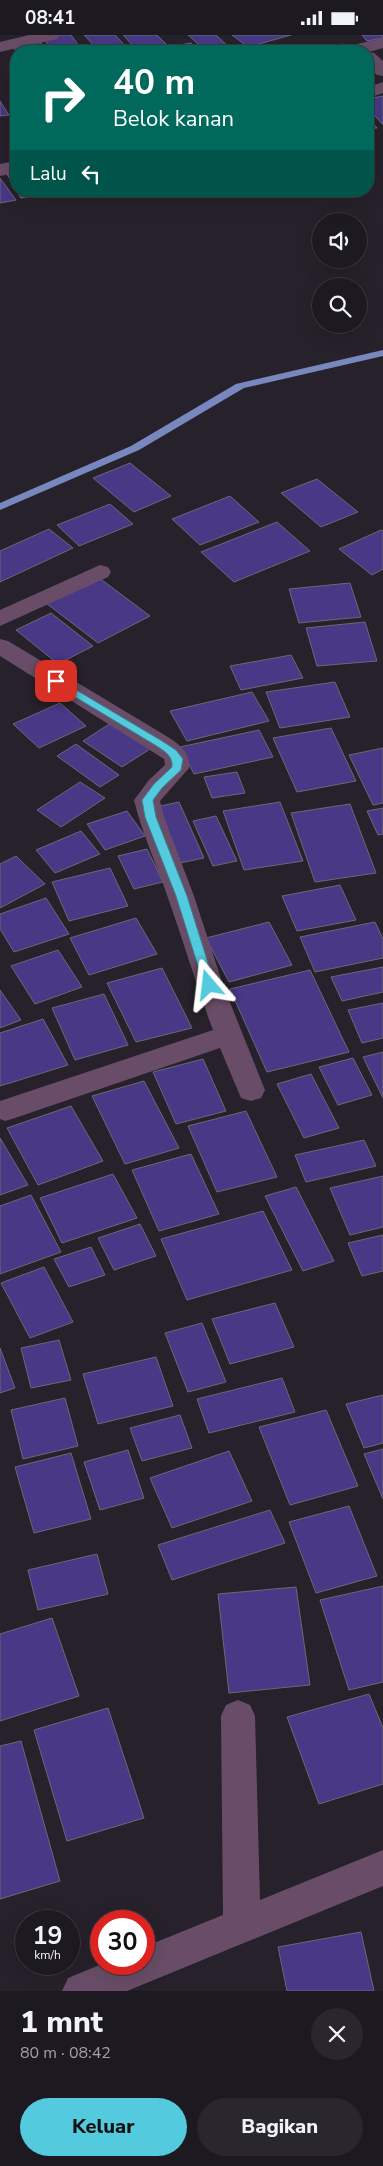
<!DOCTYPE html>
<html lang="id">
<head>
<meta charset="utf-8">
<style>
  :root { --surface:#1c1920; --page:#29262d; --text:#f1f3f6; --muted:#a0a0a5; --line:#3a383e; --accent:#54cade }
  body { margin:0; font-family:"Nunito Sans",sans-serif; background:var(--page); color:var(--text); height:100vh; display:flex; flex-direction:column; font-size:19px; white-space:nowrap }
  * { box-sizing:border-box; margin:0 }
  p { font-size:16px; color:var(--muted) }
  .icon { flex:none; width:28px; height:28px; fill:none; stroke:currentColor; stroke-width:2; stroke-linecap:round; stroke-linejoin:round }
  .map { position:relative; height:1956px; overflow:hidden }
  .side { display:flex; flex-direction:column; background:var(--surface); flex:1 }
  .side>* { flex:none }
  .hud { position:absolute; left:10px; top:10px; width:364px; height:152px; border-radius:20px; box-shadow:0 5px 20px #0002,0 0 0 1px var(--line); background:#00695c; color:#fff; overflow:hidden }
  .tools { position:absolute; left:312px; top:178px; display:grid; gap:10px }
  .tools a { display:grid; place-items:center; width:55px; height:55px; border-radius:50%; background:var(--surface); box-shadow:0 5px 20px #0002,0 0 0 1px var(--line); font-size:25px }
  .speed { position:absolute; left:15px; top:1875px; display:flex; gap:10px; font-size:25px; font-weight:700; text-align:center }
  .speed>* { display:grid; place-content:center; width:65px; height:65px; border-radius:50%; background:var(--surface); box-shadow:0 5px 20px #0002,0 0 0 1px var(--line); line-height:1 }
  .speed small { font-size:12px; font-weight:400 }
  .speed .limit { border:8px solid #d22; background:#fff; color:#111 }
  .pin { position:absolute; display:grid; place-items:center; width:42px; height:42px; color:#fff; margin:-21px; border-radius:10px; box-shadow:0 2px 8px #0006 }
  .me { position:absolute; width:55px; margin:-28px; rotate:343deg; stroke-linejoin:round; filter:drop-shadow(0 0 4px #0008) }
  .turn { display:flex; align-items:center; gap:18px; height:105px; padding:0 20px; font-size:22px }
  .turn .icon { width:65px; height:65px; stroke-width:2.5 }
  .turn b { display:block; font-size:35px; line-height:42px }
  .then { display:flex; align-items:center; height:48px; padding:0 20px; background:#0003; gap:10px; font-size:19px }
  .round { display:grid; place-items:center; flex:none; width:52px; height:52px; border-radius:26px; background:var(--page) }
  .overview { display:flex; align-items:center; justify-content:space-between; height:85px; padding:0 20px }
  h1 { font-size:30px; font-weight:800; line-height:38px }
  .action { display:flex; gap:10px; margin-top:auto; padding:10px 20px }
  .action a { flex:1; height:58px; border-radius:30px; background:var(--accent); color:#111; font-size:20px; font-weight:800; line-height:58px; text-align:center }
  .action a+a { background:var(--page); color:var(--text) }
  .status { display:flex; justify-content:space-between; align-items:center; height:35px; padding:0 25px; background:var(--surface); direction:ltr }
  .status svg { height:14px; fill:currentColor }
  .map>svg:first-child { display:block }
</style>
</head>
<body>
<div class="status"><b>08:41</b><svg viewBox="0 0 49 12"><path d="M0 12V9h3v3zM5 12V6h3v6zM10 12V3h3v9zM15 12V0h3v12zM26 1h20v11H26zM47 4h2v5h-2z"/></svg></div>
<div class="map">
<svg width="383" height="1956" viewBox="0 0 383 1956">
  <rect width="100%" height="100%" fill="#26212a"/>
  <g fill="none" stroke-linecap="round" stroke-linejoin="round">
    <polygon fill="#7887be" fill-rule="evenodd" points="383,315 383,321 244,353 139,415 0,475 0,468 131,411 236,349"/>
  </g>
  <g fill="#483886" stroke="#6a6974">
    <polygon points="54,0 71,0 79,11 53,16 42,2"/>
    <polygon points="84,0 115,0 130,16 99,16"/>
    <polygon points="123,0 157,0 166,9 137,15"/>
    <polygon points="188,0 216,0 231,14 206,16"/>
    <polygon points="232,0 291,0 248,12"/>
    <polygon points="362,0 383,0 383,3 367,6"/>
    <polygon points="39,5 47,16 16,16 12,10"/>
    <polygon points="191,8 198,16 146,16"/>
    <polygon points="343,9 349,16 303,16"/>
    <polygon points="383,61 383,89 382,89 368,73 368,64"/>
    <polygon points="0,66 9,80 0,81"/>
    <polygon points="368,81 377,93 368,94"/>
    <polygon points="16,137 16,155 7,139"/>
    <polygon points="0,143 16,165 0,168"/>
    <polygon points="17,156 42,156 44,159 21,163"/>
    <polygon points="130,428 171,461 134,477 93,443"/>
    <polygon points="317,444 358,477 321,492 281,458"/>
    <polygon points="230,461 259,487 200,510 172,484"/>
    <polygon points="110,469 133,489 79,511 57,490"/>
    <polygon points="277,487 310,516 234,547 201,517"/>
    <polygon points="49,494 73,513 0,547 0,516"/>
    <polygon points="381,495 383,496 383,534 372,540 339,514"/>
    <polygon points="98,542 150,581 98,608 46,568"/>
    <polygon points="350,548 361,582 299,588 289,554"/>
    <polygon points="51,578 93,611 58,629 16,595"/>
    <polygon points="365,587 377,626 317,631 306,593"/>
    <polygon points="291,620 303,643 241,655 230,631"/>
    <polygon points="335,647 350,682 280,693 266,657"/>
    <polygon points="252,657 269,686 187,706 170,676"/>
    <polygon points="60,668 86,691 39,713 13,689"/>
    <polygon points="111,688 150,714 122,732 83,706"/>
    <polygon points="331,693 356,746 297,757 273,703"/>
    <polygon points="259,695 273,722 194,739 180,712"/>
    <polygon points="76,709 119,740 100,752 57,721"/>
    <polygon points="383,713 383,768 373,770 349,720"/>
    <polygon points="237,737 245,758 212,763 204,742"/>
    <polygon points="80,747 105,763 61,792 37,775"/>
    <polygon points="179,767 204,823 180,828 156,772"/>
    <polygon points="280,767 303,826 244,835 223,776"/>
    <polygon points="350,769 376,838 315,847 291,778"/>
    <polygon points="383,773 383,799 378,800 367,776"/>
    <polygon points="127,776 145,801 105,815 87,789"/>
    <polygon points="216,781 237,826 213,831 193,786"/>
    <polygon points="81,796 100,819 55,838 36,815"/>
    <polygon points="147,814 163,847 134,854 118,821"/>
    <polygon points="16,821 45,849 0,873 0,829"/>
    <polygon points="110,833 128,871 69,886 52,847"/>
    <polygon points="340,850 356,885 297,896 282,861"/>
    <polygon points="46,863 69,899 14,917 0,894 0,879"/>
    <polygon points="136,883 157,919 89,940 70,903"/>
    <polygon points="269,887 292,930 229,947 206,903"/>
    <polygon points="375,887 383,904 383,923 315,937 300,902"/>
    <polygon points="58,915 82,952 35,969 11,931"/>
    <polygon points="383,932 383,957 342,966 331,942"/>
    <polygon points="162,933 192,993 136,1007 107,948"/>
    <polygon points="310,935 349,1017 267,1037 230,954"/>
    <polygon points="0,955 21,985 0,993"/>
    <polygon points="104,959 128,1010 75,1025 52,973"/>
    <polygon points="383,968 383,1003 362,1008 348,975"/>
    <polygon points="43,984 68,1030 0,1051 0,998"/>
    <polygon points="383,1017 383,1063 363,1022"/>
    <polygon points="353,1023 372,1060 338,1070 319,1032"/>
    <polygon points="203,1024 226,1076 176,1089 153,1037"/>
    <polygon points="311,1039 339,1093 304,1103 277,1049"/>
    <polygon points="144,1046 179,1113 125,1129 92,1061"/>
    <polygon points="71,1071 103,1126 38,1150 7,1093"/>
    <polygon points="246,1076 277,1142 217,1157 188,1091"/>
    <polygon points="0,1103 28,1150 0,1160"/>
    <polygon points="364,1105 376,1131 306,1147 295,1120"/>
    <polygon points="191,1119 219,1179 159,1196 132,1135"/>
    <polygon points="113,1139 137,1183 62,1208 40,1163"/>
    <polygon points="383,1141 383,1192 350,1200 330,1153"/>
    <polygon points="296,1152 334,1226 303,1236 265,1161"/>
    <polygon points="31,1160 61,1217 0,1239 0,1171"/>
    <polygon points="263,1176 292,1235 187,1265 161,1204"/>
    <polygon points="140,1189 156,1221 114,1235 98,1203"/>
    <polygon points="383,1200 383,1236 362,1241 348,1208"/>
    <polygon points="91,1212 105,1240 69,1252 54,1224"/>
    <polygon points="44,1232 73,1287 30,1303 1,1248"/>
    <polygon points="275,1268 294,1312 230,1329 212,1284"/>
    <polygon points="202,1288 226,1347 188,1357 165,1298"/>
    <polygon points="59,1305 71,1345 31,1353 21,1313"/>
    <polygon points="0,1313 15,1353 0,1358"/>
    <polygon points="156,1322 173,1371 98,1389 83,1339"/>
    <polygon points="282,1343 295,1377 209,1398 197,1364"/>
    <polygon points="383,1360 383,1408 364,1413 346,1369"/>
    <polygon points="65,1363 78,1411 23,1424 11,1375"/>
    <polygon points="326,1375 358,1451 290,1470 259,1392"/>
    <polygon points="180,1380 192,1413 142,1426 130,1393"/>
    <polygon points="383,1414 383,1464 364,1419"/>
    <polygon points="128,1415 144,1463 100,1475 84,1427"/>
    <polygon points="229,1416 252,1466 172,1493 150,1443"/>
    <polygon points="71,1418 91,1484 34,1498 15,1432"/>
    <polygon points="349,1471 377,1541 316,1558 289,1487"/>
    <polygon points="270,1475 285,1508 172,1545 158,1510"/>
    <polygon points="97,1519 108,1559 38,1575 28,1535"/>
    <polygon points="383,1551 383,1647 349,1655 320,1565"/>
    <polygon points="296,1552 310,1650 229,1658 218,1559"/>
    <polygon points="52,1583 79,1661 0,1686 0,1599"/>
    <polygon points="369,1659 383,1693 383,1749 319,1769 287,1682"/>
    <polygon points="108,1673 144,1783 67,1806 34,1695"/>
    <polygon points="21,1706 60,1846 0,1864 0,1711"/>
    <polygon points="361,1897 374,1956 287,1956 278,1912"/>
  </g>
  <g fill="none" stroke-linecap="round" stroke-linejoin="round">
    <g fill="#694d68" fill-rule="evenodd">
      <polygon points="29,0 60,0 57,4 0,17 0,7"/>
      <polygon points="383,3 383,13 369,17 374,18 383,26 383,41 377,40 368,31 368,16 352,16 350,14 353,10"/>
      <polygon points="383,47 383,58 368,63 368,52"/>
      <polygon points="16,126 16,138 0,141 0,129"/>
      <polygon points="100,530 108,532 111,537 108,542 0,591 0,575"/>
      <path d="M0 604 8 606 168 702C179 709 191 718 189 733L160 766 164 782 194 861 223 950 265 1055 261 1063 251 1066 241 1063 220 1013 15 1083 5 1086 0 1084V1066L213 995C196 950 183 905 167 860 156 828 142 798 134 765L149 745 165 730 164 724 0 621Z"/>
      <polygon points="238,1665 250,1670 255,1681 260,1865 383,1815 383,1851 127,1956 62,1956 68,1943 102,1929 144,1929 144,1912 223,1880 221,1681 226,1670"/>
    </g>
  </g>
  <path fill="#54cade" stroke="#378390" d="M56 643 162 706 176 715 183 724 181 735 162 753 153 765 156 782 187 861 215 950 213 953H205L204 950 176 861 145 782 142 765 154 749 172 732C173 720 164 716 155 710L52 648 51 646Z"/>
</svg>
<div class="tools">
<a><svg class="icon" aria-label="sound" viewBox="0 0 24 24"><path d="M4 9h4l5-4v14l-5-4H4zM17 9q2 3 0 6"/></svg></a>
<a><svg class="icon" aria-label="search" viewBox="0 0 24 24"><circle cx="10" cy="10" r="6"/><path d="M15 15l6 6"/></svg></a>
</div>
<div class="speed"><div>19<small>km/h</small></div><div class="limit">30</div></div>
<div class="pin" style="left:56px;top:646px;background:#d93025"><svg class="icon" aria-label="arrive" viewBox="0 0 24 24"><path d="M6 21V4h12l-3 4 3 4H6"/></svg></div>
<svg class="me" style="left:209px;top:950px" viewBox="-20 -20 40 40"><path d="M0-17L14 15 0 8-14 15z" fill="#54cade" stroke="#fff" stroke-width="4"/></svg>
<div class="hud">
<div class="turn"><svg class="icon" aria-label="right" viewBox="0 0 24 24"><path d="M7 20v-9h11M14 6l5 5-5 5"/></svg><div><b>40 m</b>Belok kanan</div></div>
<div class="then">Lalu<svg class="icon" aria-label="left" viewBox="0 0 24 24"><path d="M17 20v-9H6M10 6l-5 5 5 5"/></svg></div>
</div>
</div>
<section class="side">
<div class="overview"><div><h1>1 mnt</h1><p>80 m · 08:42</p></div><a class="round"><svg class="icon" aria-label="close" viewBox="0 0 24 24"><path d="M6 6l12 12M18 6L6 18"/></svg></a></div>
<div class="action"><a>Keluar</a><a>Bagikan</a></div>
</section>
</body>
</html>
